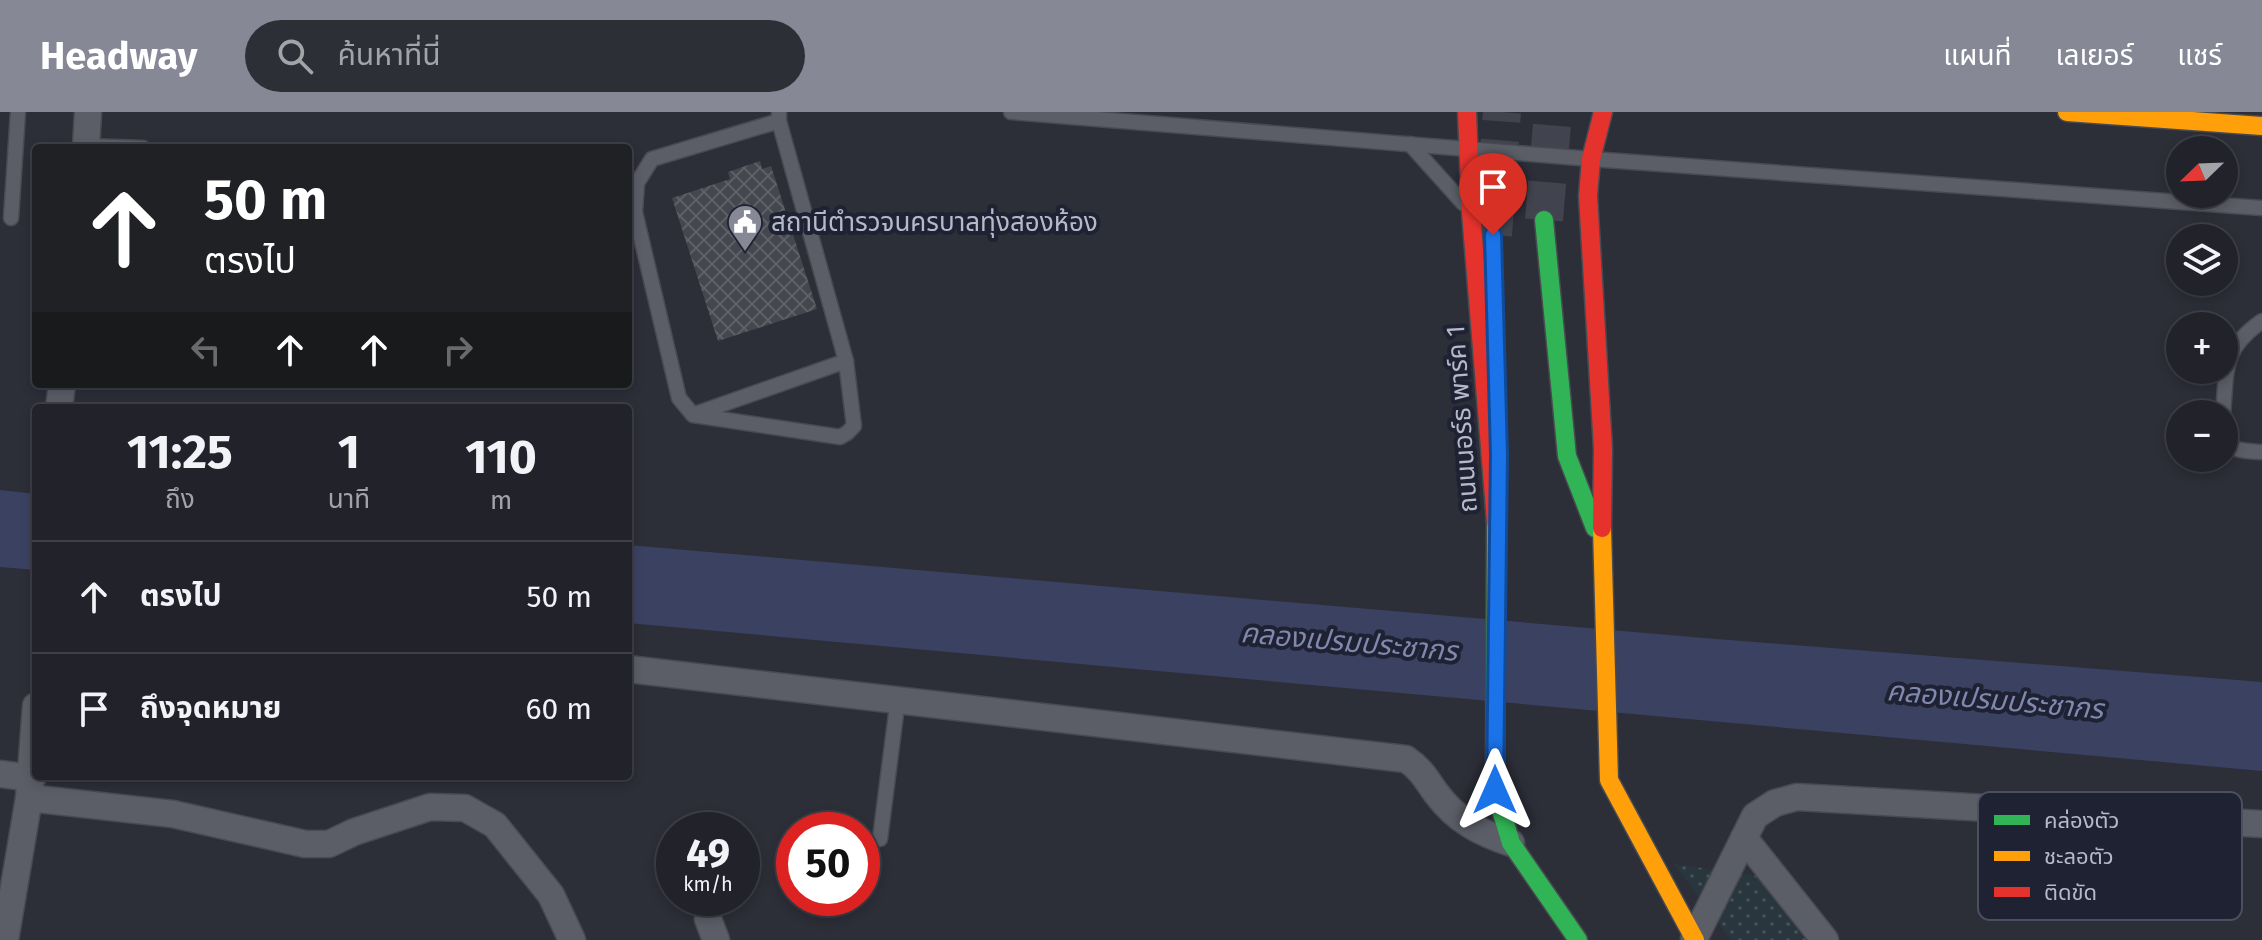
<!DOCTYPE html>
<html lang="th">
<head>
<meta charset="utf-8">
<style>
  :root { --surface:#21222a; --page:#2d2f36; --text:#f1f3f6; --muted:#a2a4a8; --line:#3e3f47; --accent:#868896 }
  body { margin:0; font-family:"Fira Sans","Noto Sans Thai",sans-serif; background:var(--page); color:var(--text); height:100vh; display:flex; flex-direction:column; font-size:30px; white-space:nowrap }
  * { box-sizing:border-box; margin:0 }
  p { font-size:26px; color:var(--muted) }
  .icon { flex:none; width:44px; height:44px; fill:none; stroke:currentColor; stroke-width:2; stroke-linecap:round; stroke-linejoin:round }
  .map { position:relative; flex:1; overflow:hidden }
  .panel { position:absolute; left:32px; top:292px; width:600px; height:376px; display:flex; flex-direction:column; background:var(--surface); border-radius:8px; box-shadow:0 4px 12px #0003,0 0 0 2px var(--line) }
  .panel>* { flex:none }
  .top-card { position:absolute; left:32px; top:32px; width:600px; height:244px; border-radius:8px; box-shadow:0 4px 12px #0003,0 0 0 2px var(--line); background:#202124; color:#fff; overflow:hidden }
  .needle { width:52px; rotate:247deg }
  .tools { position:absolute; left:2166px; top:24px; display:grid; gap:16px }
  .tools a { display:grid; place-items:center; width:72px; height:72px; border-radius:50%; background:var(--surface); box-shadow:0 4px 12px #0003,0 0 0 2px var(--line); font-size:40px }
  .speed { position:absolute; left:656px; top:700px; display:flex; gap:16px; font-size:40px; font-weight:700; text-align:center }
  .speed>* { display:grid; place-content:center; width:104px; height:104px; border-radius:50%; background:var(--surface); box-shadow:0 4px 12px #0003,0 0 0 2px var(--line); line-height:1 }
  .speed small { font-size:20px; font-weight:400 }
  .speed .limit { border:12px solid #d22; background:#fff; color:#111 }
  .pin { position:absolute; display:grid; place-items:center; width:68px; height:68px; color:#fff; margin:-82px -34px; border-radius:50% 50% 50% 0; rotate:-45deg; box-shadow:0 0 8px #0007 }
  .pin .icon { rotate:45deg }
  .me { position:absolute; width:88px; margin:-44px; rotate:0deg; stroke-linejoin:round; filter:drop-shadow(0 0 6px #0008) }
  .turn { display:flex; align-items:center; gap:28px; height:168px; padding:0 40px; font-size:36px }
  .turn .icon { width:104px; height:104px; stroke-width:2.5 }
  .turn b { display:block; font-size:56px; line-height:68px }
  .lanes { display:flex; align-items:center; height:76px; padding:0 40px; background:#0003; justify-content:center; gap:40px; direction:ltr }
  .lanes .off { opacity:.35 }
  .eta { display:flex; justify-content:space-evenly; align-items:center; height:136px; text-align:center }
  .eta b { font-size:48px; font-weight:700; line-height:56px }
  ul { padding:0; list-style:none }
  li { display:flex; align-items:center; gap:24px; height:112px; padding:0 40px; border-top:2px solid var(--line) }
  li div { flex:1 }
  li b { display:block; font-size:30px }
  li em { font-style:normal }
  header { display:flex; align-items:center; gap:48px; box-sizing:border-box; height:112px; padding:0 40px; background:var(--accent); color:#fff }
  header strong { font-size:38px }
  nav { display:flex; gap:44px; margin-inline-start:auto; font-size:28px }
  .search { width:560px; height:72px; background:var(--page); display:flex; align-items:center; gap:20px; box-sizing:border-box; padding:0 28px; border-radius:44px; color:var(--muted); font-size:30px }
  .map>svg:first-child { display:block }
</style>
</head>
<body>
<header>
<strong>Headway</strong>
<div class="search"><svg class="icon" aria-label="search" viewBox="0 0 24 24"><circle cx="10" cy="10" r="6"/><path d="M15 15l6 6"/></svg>ค้นหาที่นี่</div>
<nav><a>แผนที่</a><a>เลเยอร์</a><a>แชร์</a></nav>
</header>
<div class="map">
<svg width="2262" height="828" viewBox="0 0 2262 828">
  <defs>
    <pattern id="grass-dots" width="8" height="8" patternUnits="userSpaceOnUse" patternTransform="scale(2)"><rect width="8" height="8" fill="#29363e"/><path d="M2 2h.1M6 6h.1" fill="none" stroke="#465159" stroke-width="1.8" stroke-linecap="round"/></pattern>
    <pattern id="building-cross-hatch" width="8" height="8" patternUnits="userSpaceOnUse" patternTransform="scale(2)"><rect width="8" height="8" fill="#45474f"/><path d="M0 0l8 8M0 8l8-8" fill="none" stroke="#5e5f67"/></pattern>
  </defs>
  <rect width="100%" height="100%" fill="#2c2e38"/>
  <polygon fill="url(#grass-dots)" points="1674,752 1759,764 1810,828 1731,828"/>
  <g fill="#3b4261">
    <polygon points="0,378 36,382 36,458 0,455"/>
    <polygon points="628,433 1704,526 2262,570 2262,659 628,511"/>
  </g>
  <polygon fill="url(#building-cross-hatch)" points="760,49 762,57 771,54 817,197 718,229 672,86 730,67 728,60"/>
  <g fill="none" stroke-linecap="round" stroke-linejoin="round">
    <g stroke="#41434e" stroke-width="38" stroke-dasharray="38 19" stroke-linecap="butt">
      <polyline points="1544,108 1553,0"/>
      <polyline points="1493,123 1502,0"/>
    </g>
    <g stroke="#484a51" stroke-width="17">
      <g id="lane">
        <polyline points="779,0 779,9 846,249 854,314 847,321 840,325 693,303 679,286 635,100 637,71 652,47 779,9"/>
        <polyline points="1011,0 1591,47 2262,96"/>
        <polyline points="1410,32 1463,91"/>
        <polyline points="86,34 143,36"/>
        <polyline points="11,106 18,0"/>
        <polyline points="695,302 846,249"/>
        <path d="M2223 302C2227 257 2222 237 2262 209"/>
        <path d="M2224 328C2233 340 2248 339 2262 340"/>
        <polyline points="880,727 898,586"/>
      </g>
    </g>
    <g stroke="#484a51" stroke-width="29">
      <g id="street">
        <polyline points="86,36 88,0"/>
        <polyline points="59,296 62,272"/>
        <path d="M628 557 1406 647C1421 657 1426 667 1436 681 1456 708 1480 721 1511 731"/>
        <polyline points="0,662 32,666"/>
        <polyline points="29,686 36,594"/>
        <polyline points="1744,726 1825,828"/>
        <polyline points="708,807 716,828"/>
        <polyline points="1694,827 1755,704 1775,691 1797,685 2262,712"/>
        <polyline points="5,828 29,686 173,702 305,732 329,732 354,720 430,695 465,696 495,713 551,783 572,828"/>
      </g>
    </g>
    <g stroke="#484a51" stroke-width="21">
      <g id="fast">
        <polyline points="1544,108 1567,344 1595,416"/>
        <polyline points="1496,410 1495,678 1511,731 1578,828"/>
      </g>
    </g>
    <g stroke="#484a51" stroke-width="21">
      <g id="slow">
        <polyline points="2067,0 2262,14"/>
        <polyline points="1602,416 1609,668 1695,828"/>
      </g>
    </g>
    <g stroke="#484a51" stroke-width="21">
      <g id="jam">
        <polyline points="1467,0 1471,100 1496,410"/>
        <polyline points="1602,416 1603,337 1588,84 1591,47 1603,0"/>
      </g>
    </g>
    <use href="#lane" stroke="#5b5e67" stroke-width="14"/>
    <use href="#street" stroke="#5b5e67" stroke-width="26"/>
    <use href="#fast" stroke="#30b455" stroke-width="18"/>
    <use href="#slow" stroke="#ff9f0a" stroke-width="18"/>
    <use href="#jam" stroke="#e5322d" stroke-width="18"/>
  </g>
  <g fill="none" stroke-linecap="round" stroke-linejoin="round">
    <g stroke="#114b97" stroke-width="20">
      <polyline id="route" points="1493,123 1499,342 1495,678"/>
    </g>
    <use href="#route" stroke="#1a73e8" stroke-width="14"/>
  </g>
  <defs>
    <g id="civic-pin" transform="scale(1.8)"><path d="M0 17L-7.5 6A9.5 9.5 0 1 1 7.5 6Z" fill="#868896" stroke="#1f2233"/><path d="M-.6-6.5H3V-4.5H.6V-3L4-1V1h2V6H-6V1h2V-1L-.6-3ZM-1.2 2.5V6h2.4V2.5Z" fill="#fff"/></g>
  </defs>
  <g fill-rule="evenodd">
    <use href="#civic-pin" x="745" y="110"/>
  </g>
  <g text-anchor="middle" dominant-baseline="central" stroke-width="8" stroke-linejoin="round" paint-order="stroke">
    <g font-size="26" fill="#b6b9c9" stroke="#1f2233" text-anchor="start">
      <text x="771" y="110">สถานีตำรวจนครบาลทุ่งสองห้อง</text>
    </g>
    <g font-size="26" fill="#b6b9c9" stroke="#1f2233">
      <text transform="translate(1462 307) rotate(-94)">ถนนนอร์ธ พาร์ค 1</text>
    </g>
    <g font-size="28" font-style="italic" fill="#8088ae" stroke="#1f2233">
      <text transform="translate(1349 530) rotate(5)">คลองเปรมประชากร</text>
      <text transform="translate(1995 588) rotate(5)">คลองเปรมประชากร</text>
    </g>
  </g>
  <rect x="1978" y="680" width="264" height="128" rx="12" fill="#1f2233" stroke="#4c4f60" stroke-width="2"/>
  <rect x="1994" y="703" width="36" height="10" fill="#30b455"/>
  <rect x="1994" y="739" width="36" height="10" fill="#ff9f0a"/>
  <rect x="1994" y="775" width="36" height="10" fill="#e5322d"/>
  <g font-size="22" fill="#b6b9c9">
    <text x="2044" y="716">คล่องตัว</text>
    <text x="2044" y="752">ชะลอตัว</text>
    <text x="2044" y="788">ติดขัด</text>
  </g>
</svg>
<div class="tools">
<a><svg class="needle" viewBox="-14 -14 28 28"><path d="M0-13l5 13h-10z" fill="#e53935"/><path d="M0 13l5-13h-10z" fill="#a2a4a8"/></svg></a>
<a><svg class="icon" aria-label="layers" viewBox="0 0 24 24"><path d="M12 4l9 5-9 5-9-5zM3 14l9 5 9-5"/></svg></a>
<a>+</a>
<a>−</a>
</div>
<div class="speed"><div>49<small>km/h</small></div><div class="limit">50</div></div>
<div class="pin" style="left:1493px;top:123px;background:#d93025"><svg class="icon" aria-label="arrive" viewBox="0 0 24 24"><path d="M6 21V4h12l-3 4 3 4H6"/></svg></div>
<svg class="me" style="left:1495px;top:678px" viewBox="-20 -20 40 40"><path d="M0-17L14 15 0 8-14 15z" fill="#1a73e8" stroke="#fff" stroke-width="4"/></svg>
<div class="top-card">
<div class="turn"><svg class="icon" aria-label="ahead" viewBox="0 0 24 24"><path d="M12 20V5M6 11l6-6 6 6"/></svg><div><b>50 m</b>ตรงไป</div></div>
<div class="lanes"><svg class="icon off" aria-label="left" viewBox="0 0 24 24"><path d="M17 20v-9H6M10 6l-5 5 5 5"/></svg><svg class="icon" aria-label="ahead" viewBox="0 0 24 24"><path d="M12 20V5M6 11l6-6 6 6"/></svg><svg class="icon" aria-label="ahead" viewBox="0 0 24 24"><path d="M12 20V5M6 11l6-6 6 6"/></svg><svg class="icon off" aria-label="right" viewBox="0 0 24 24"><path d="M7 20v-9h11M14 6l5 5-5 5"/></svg></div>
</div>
<section class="panel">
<div class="eta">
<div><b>11:25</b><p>ถึง</p></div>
<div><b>1</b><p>นาที</p></div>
<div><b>110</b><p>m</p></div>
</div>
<ul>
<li><svg class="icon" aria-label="ahead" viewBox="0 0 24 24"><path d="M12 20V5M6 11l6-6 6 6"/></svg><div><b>ตรงไป</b></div><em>50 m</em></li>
<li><svg class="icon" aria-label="arrive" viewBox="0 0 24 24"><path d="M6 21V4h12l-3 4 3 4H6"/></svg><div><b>ถึงจุดหมาย</b></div><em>60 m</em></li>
</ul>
</section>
</div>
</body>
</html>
